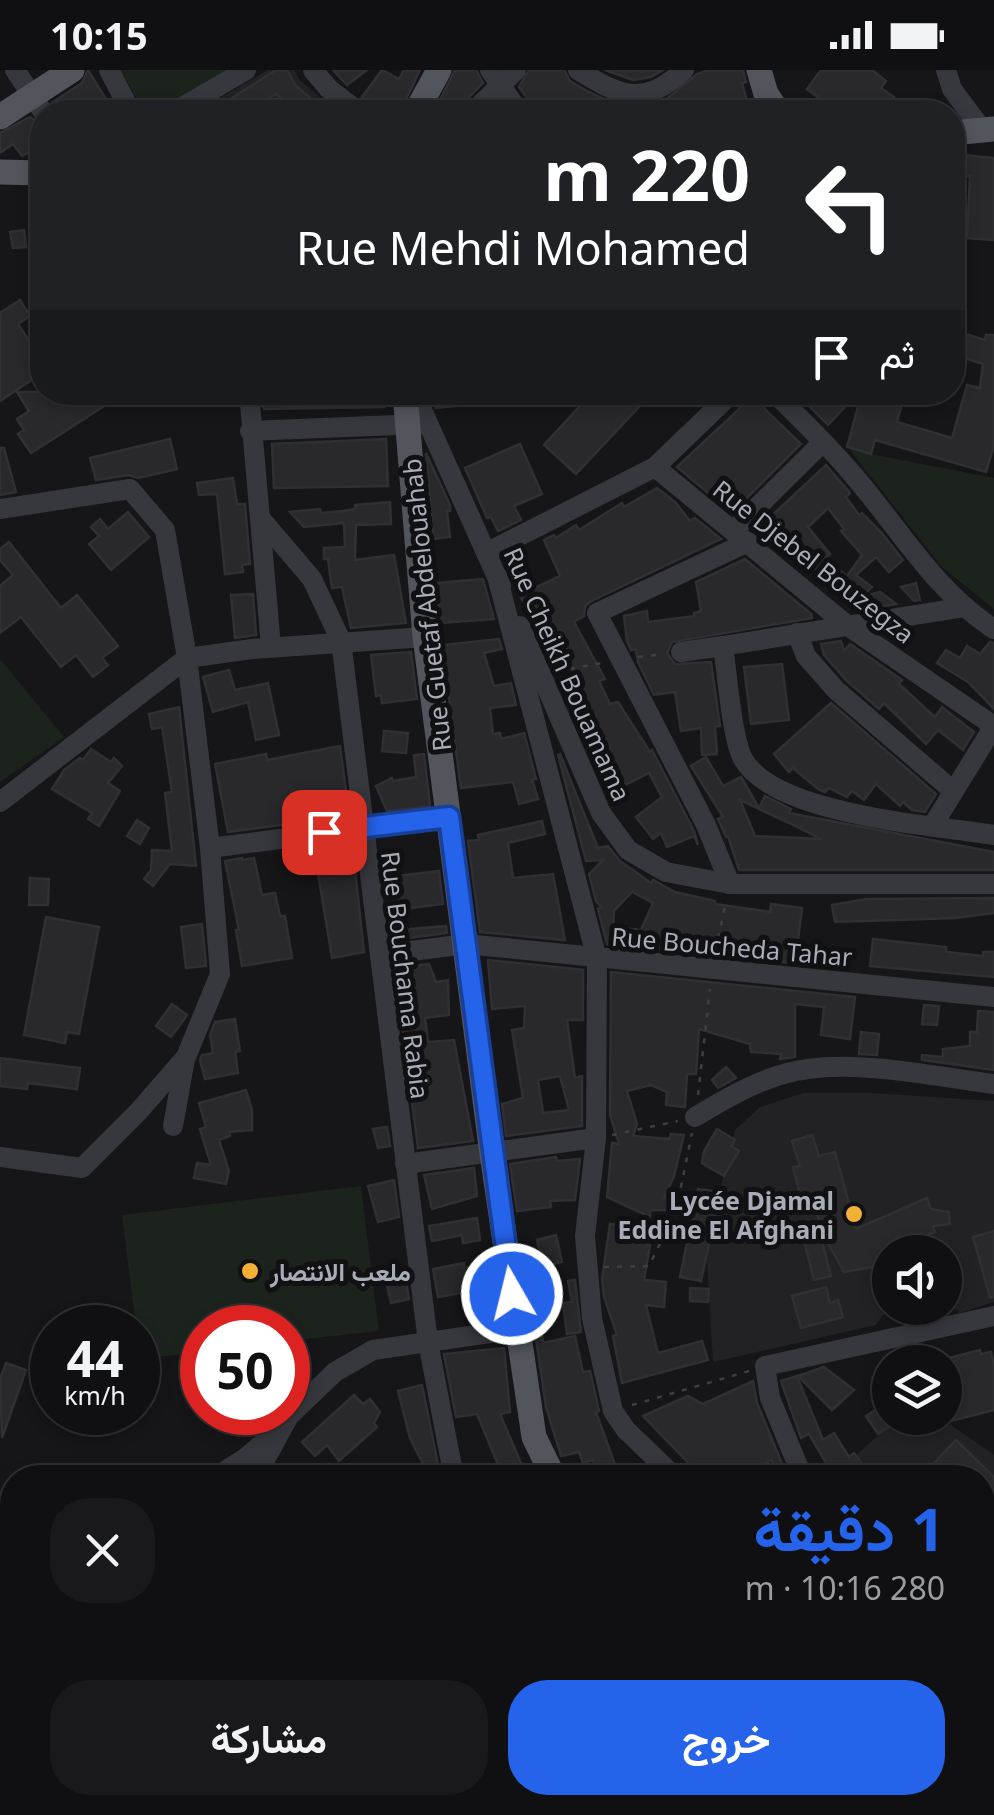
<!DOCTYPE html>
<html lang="ar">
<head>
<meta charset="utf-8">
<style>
  :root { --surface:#101012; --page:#19191b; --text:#f1f3f6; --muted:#9c9d9f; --line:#303032; --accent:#2563eb }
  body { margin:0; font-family:"Noto Sans",Vazirmatn,sans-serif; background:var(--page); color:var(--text); direction:rtl; height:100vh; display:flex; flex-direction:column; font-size:38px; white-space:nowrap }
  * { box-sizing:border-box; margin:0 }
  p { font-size:32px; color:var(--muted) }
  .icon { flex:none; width:55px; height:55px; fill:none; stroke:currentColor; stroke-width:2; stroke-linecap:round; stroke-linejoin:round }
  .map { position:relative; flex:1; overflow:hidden; direction:ltr }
  .panel { position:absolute; left:0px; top:1395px; width:995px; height:350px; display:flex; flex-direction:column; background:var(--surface); border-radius:40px 40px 0 0; box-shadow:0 5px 15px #0003,0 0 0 2px var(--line); direction:rtl }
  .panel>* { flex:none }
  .banner { position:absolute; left:30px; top:30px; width:935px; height:305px; border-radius:40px; box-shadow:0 5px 15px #0003,0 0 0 2px var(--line); direction:rtl; background:#202124; color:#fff; overflow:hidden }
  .controls { position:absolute; left:872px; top:1165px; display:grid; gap:20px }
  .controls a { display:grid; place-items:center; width:90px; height:90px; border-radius:50%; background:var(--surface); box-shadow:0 5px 15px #0003,0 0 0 2px var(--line); font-size:50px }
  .speed { position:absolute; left:30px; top:1235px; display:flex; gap:20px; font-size:50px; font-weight:700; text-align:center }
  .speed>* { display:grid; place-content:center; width:130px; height:130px; border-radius:50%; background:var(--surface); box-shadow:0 5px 15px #0003,0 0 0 2px var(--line); line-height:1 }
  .speed small { font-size:25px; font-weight:400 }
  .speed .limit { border:15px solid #d22; background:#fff; color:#111 }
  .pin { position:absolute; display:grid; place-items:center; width:85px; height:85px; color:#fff; margin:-42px; border-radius:20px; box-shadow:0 5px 15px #0006 }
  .me { position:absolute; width:110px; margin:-55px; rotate:352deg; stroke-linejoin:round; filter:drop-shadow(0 0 8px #0008) }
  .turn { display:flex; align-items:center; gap:35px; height:210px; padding:0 50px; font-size:45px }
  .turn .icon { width:130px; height:130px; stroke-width:2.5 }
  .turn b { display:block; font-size:70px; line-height:85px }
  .then { display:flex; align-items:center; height:95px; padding:0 50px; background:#0003; gap:20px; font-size:38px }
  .round { display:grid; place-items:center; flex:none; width:105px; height:105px; border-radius:40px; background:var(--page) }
  .head { display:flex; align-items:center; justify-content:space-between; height:170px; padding:0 50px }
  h1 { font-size:60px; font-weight:700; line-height:75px; color:var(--accent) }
  .primary-button { display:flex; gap:20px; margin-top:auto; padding:20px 50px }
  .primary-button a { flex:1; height:115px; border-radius:40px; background:var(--accent); color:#fff; font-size:40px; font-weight:700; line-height:115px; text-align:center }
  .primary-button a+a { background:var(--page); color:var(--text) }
  .status { display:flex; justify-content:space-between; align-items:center; height:70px; padding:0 50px; background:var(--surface); direction:ltr }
  .status svg { height:28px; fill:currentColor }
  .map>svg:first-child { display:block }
</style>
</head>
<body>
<div class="status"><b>10:15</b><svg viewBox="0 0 49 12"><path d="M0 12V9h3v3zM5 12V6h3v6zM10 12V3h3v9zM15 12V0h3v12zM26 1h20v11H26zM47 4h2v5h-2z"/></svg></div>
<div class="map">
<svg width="994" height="1745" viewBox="0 0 994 1745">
  <rect width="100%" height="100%" fill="#161618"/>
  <g fill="#222225">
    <polygon points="268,0 294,0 300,10 337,42 196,42"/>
    <polygon points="803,1023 872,1023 994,1031 994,1232 959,1243 945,1228 945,1182 890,1182 890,1235 876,1255 713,1292 706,1176 735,1060 760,1037"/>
    <polygon points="899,1348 941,1348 994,1385 994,1745 954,1745 947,1733 982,1732 982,1408 829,1408"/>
  </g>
  <g fill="#1c231d">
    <polygon points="120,0 251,0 177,42 145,42"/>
    <polygon points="850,380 994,408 994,539 942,497"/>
    <polygon points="0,589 64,667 0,712"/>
    <polygon points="361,1116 379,1261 288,1271 288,1258 202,1258 202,1282 140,1289 122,1145"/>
    <polygon points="580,1733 716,1733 727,1745 601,1745"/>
  </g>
  <g fill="#29292c" stroke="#303034" stroke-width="2.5" fill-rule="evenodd">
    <polygon points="88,0 114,42 57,42 53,32 82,13"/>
    <polygon points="276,0 287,0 296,16 327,42 298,42 276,24 245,42 210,42"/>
    <polygon points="333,0 367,0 347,15"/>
    <polygon points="382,0 399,9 404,0 420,0 400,42 384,42 362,27"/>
    <polygon points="455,0 476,0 483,13 463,33 460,42 434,42"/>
    <polygon points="529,0 564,0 570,11 587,21 616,35 633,38 664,31 697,4 709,0 743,0 746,12 742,13 750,42 537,42 519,17"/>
    <polygon points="605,0 663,0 651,7 633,10"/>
    <polygon points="821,0 872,0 886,11 881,18 894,27 883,42 809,42 819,28 807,19"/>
    <polygon points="30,47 42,56 42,87 37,87 33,81 22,86 13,74 0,83 0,63"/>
    <polygon points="963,85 994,88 994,170 967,168 970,106 961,105"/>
    <polygon points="24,160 26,177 13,178 10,162"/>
    <polygon points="20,230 30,246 18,254 38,285 42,282 42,303 0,331 0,243"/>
    <polygon points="952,260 985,270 986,265 994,265 994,375 986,402 875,370 871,384 847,377 862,322 905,322 897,352 952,368 967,315 980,318 983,294 952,284"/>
    <polygon points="17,322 107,322 112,331 31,383 18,364 24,360 17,349 29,341"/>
    <polygon points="263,322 384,322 384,337 264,339"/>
    <polygon points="434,322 465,322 466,335 436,338"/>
    <polygon points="593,322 653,322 576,404 544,375"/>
    <polygon points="795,322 859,322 828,355"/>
    <polygon points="752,327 801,374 732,443 677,397"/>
    <polygon points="170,369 177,399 138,408 128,405 96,410 90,388"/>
    <polygon points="386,369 388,416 274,418 272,374"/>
    <polygon points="520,374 542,424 514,436 521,450 498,461 491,447 487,448 465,398"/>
    <polygon points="0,378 4,378 16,422 0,425"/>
    <polygon points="426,383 450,435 450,441 447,441 450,467 433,469"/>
    <path d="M826 395 850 423 846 427 859 445 862 443 881 462 903 490 889 502 876 487 856 505 872 517 860 528 880 522 896 534 862 540 815 506 818 502 793 469 786 475 765 452ZM828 438 844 459 841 461 862 485 847 506 825 489 830 484 808 457Z"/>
    <polygon points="233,408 237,434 245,434 250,494 242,495 243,502 225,504 217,424 199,425 197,413"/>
    <polygon points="657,418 675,432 690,451 695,448 721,469 591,531 585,536 584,546 574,552 605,609 599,611 610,634 618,632 650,682 652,680 694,761 698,775 694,766 667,777 661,763 653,769 636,747 662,727 649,703 625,715 606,679 610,677 571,607 575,605 553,560 546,563 539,548 533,551 520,525 560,506 544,470 554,465 556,468 576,455 579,460 622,433 624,437"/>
    <polygon points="390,432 391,454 356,455 355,490 394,485 406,553 351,558 342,517 332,518 328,489 324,489 324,478 345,477 344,453 304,457 290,442 320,439 321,443 343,441 355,439 355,435"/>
    <polygon points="128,442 149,467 111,500 89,474 99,466 91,457 100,449 108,459"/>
    <polygon points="9,472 61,538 77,525 118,576 102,588 108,595 93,607 76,585 61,597 21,547 0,563 0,516 13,505 0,490 0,479"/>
    <polygon points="745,489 811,544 812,548 672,572 667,583 675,594 711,592 720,656 715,656 717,684 702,685 701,658 681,661 675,622 654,625 638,592 636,579 631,580 627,571 624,546 647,541 648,552 695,546 694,543 701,541 696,512"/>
    <polygon points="483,509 494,549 440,553 437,513"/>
    <polygon points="916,513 920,530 914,531 901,517"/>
    <polygon points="253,524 256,565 235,568 231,525"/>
    <polygon points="499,569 502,579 484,583 494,616 511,613 516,635 490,638 493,664 500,663 501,669 524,663 536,709 532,709 538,729 519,734 513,712 461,718 442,575"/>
    <polygon points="841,571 844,581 850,574 902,610 899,614 935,647 942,637 974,662 963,680 938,660 926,674 884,633 879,639 846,610 824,585 821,574"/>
    <polygon points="990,572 994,573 994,639 968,612 937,593 946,580 960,588 967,576 980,584"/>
    <polygon points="411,582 417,629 382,633 381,625 376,626 371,585"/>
    <polygon points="782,594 789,650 751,654 744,597"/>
    <polygon points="229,600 235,620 268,613 279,665 256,670 248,632 213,642 203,607"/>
    <polygon points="831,633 936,724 925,742 912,740 903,732 900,736 876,714 864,730 852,721 847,727 829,718 825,722 818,719 793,698 789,702 774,684"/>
    <polygon points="179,637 196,796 170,794 153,816 144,809 151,800 152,780 172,781 165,723 172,722 162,657 152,659 149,644"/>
    <polygon points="384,661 408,663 406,683 382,681"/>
    <polygon points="340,676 347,728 339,729 343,747 228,762 215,694 266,684 267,690"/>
    <polygon points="91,679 111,692 114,688 122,696 108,713 120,721 99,756 88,749 92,743 52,719 64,700 80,688 83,690"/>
    <polygon points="424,684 430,736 387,741 376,716 392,708 393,711 416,707 414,685"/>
    <path d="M560 684 598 778 608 776 620 791 651 813 653 810 675 822 715 831V834L770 842 771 834 802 838 797 878 804 879 803 894 607 874 598 839 602 838 596 831 589 804 603 790 586 791 558 685ZM632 822 653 833 641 860 613 857 614 841Z"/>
    <path d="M706 687 723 716 741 707 759 738 765 726 791 739 789 743 994 782V800H739L728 766 726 767 718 749 723 747 691 696ZM740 730 785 751 821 769 755 766Z"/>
    <polygon points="137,750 149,758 140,774 127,766"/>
    <polygon points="542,751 545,764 508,773 513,808 553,804 565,870 480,862 468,771 479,770 478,765"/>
    <polygon points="352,773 364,882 332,888 314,779"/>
    <polygon points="242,788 242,790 254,788 262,825 275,823 280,846 285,846 292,888 242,896 236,860 239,860 225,791"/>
    <polygon points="439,801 443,834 395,840 389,807"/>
    <polygon points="30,808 49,809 48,835 29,835"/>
    <polygon points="994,828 994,843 955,848 835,852 832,835 866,829"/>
    <polygon points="46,847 99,857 79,964 67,962 65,973 24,965"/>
    <polygon points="202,854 206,896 186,898 181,857"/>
    <polygon points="446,856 447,863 400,869 398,860"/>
    <polygon points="873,869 946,877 946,882 983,886 983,882 994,882 994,907 870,896"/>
    <path d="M488 890 583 900V950H567L575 1008 582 1006V1056L506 1066 502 1034 523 1028 512 960 524 958 525 936 492 939ZM560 1006 569 1040 543 1043 538 1010Z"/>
    <polygon points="429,894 436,912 448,910 449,945 425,948 428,972 454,970 473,1071 418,1078 398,922 399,910 404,909 402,897"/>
    <polygon points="611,902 855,927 850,969 821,965 824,937 795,934 795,987 780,989 781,984 751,982 750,974 699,959 696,1004 687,1004 685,1037 666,1035 667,1022 651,1015 627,1021 637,1054 633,1066 669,1069 671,1064 684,1065 674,1106 664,1128 674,1130 672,1140 650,1140 650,1147 607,1127 612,1073 619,1074 610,1045"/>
    <polygon points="172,934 187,945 171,967 156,956"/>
    <polygon points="924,935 939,936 937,955 922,954"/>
    <polygon points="978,941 994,942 994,1000 922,990 922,985 943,987 943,979 970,976 970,962 977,962"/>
    <polygon points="235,949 240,981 235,982 238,1003 205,1009 200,990 202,985 213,983 210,965 215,952"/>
    <polygon points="861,962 879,964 877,985 859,984"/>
    <polygon points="0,988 80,998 77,1019 28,1013 27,1019 0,1016"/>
    <polygon points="726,997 736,1008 718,1018 712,1010"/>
    <polygon points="246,1020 252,1040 252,1060 229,1062 230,1066 219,1070 229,1101 226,1114 194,1108 197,1093 211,1095 200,1059 206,1057 199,1033"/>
    <polygon points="387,1057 390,1076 378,1078 373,1059"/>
    <polygon points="717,1059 735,1070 731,1076 739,1081 724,1106 702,1093 704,1081"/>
    <polygon points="812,1065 819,1086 835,1082 856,1159 927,1128 931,1139 949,1142 950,1154 933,1156 935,1162 919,1168 922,1174 910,1182 890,1182 890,1194 844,1202 824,1166 815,1137 804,1140 793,1097 800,1096 792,1071"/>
    <polygon points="556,1087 557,1091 580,1089 575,1130 550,1131 551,1137 517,1141 510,1094"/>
    <polygon points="474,1098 477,1126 432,1139 424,1105"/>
    <polygon points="394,1110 399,1147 378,1152 368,1116"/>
    <polygon points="698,1119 720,1122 701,1211 680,1207"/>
    <polygon points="477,1148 480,1170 463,1173 462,1165 432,1171 429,1156"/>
    <polygon points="610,1154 649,1158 647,1175 650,1175 644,1210 666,1212 664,1237 646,1235 658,1283 702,1271 708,1290 622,1313 613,1266 617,1265 604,1227 602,1209"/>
    <polygon points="994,1161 994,1227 990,1227 973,1167"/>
    <polygon points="556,1165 562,1192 543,1196 537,1170"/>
    <polygon points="821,1167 831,1206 814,1210 804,1171"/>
    <polygon points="464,1193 464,1198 492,1193 495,1217 438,1227 433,1199"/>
    <polygon points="404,1201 409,1229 391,1233 385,1206"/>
    <polygon points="575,1210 581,1262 567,1264 563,1233 572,1232 568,1211"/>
    <polygon points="826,1217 830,1233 838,1230 843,1247 801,1258 792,1226"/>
    <polygon points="690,1218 709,1219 708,1232 690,1231"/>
    <polygon points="532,1241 540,1241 543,1273 575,1266 583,1302 590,1301 599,1341 596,1342 617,1400 599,1407 593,1390 583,1393 579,1382 561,1386 546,1337"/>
    <polygon points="504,1278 510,1342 500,1344 521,1393 501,1402 477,1344 456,1347 444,1284"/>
    <polygon points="980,1280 981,1284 991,1282 994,1295 994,1340 951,1351 945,1328 945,1289"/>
    <polygon points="6,1293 26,1300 2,1368 0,1309"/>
    <polygon points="824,1297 854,1320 832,1340 798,1306"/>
    <polygon points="797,1306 823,1370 834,1363 849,1387 854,1383 873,1408 835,1408 809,1364 801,1368 781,1311"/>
    <polygon points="753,1311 757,1333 788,1408 784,1408 771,1390 744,1408 703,1408 643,1346 688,1326 703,1334"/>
    <polygon points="422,1315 438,1395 426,1400 410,1368 398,1321"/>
    <polygon points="354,1325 363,1334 370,1329 380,1342 374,1353 377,1357 339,1391 327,1375 315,1386 302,1372"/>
    <polygon points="883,1335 895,1352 878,1364 866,1346"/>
    <polygon points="956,1370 994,1407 994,1519 982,1525 982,1408 920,1408"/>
    <polygon points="982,1605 994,1617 994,1664 982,1653"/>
    <polygon points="100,1732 145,1732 140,1745 129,1745"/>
    <polygon points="254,1732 304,1732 306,1742 300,1745 261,1745"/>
    <polygon points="342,1732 343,1737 357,1732 388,1732 391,1745 334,1745 332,1735"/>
    <polygon points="416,1732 437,1732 442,1745 419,1745"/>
    <polygon points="747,1732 827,1732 832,1744 759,1745"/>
  </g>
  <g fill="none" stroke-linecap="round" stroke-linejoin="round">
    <g stroke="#3d3f44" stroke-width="2.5" stroke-dasharray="5 8" stroke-linecap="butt">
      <polyline points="638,587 664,584"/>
      <polyline points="557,601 603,593"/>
      <polyline points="716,881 726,830"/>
      <polyline points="698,1025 710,919"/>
      <polyline points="612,1065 678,1051"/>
      <polyline points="604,1197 649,1196 676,1141 692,1063"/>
      <polyline points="632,1335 749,1301"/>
    </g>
    <g stroke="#37383d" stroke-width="20">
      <polyline points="15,0 43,42"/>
      <polyline points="109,0 131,42"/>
      <polyline points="313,0 329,19 359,42"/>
      <polyline points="490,0 519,42"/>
      <path d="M578 0C621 27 645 37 684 0"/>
      <polyline points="946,0 952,19 981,58"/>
      <polyline points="174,42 246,0"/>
      <polyline points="473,42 516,0"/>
      <polyline points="249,322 271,577"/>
      <polyline points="414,322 501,516"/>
      <path d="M774 322C801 350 829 376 854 406 899 458 934 520 994 559"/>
      <polyline points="250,361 421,354"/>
      <polyline points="655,397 848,556 994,656"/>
      <polyline points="0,439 130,419 165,460 187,588 210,778 220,904 186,987 138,1042 82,1098 0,1087"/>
      <polyline points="261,449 312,509 341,571 428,1272 452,1397 458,1408"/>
      <polyline points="734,460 823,372"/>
      <polyline points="486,483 655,397 733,322"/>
      <polyline points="497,506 597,889 596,1068 585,1166 592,1248 613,1341 626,1360 676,1408"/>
      <path d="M965 537 723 576C727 602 732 669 743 689 775 745 933 755 994 765"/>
      <polyline points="520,556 601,743 628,780 666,802 730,814 994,814"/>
      <polyline points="797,563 806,586 836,620 952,720"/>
      <polyline points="681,582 723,576"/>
      <polyline points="0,732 187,588 252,579 425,567"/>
      <polyline points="933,755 994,656"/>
      <polyline points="210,778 449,747"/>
      <polyline points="730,814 706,755 597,543 748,472"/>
      <polyline points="380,885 466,874 994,927"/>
      <path d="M695 1047C730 1026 767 1004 808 999 866 991 937 1007 994 1014"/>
      <polyline points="173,1056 185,989"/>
      <polyline points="405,1094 596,1068"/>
      <polyline points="214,1408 244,1389 271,1366"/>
      <polyline points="255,1408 289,1346 335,1302 373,1280 517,1259"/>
      <polyline points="803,1408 770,1328 765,1296 994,1246"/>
      <polyline points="0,1502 12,1498"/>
      <polyline points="982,1544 994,1533"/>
      <polyline points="982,1674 994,1685"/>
      <polyline points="317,1732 321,1745"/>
      <polyline points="401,1732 406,1745"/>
      <polyline points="490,1732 513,1745"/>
      <polyline points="729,1732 740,1745"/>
      <polyline points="920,1732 925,1745"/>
    </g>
    <g stroke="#53555c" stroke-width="25">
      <polyline points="759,0 766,24 778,42"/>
      <polyline points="416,42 439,0"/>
      <polyline points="0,47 72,0"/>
      <polyline points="952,63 994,59"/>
      <polyline points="0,102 42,103"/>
      <polyline points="405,322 425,567 492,1084 534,1367 554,1408"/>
      <polyline points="843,1732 856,1745"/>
    </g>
  </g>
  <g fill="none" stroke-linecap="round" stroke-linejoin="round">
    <g stroke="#184099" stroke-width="25">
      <polyline id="route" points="324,762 449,747 512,1224"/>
    </g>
    <use href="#route" stroke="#2563eb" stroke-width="18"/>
  </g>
  <g fill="#f2b134" stroke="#111113" stroke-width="4">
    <circle cx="854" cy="1144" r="10"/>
    <circle cx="250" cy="1201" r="10"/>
  </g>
  <g text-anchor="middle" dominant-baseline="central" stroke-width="10" stroke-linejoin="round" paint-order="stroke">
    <g font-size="25" fill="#a8adb8" stroke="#111113">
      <text transform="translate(814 491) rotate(38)">Rue Djebel Bouzegza</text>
      <text transform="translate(426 535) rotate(-96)">Rue Guetaf Abdelouahab</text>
      <text transform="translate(568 604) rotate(66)">Rue Cheikh Bouamama</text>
      <text transform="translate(732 876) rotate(5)">Rue Boucheda Tahar</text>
      <text transform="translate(406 905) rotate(83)">Rue Bouchama Rabia</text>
    </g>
    <g font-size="25" font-weight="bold" fill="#a8adb8" stroke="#111113" text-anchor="end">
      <text x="834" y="1130">Lycée Djamal<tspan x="834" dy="29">Eddine El Afghani</tspan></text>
      <text x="270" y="1201" text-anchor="start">ملعب الانتصار</text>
    </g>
  </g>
</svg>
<div class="controls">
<a><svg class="icon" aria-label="sound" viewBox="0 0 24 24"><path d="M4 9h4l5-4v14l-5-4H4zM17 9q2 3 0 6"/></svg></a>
<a><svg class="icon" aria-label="layers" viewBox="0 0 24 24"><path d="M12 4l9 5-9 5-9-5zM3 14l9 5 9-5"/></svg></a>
</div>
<div class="speed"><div>44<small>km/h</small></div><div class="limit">50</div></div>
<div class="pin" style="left:324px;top:762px;background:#d93025"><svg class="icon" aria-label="arrive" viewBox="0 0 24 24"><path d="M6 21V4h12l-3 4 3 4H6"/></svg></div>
<svg class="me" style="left:512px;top:1224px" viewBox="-20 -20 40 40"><circle r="17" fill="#2563eb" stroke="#fff" stroke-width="3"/><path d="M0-11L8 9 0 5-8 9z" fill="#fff"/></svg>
<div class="banner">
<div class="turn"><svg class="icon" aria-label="left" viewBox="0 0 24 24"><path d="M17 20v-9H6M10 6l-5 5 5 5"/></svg><div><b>220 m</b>Rue Mehdi Mohamed</div></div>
<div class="then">ثم<svg class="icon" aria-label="arrive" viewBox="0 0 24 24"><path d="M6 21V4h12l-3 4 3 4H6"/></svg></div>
</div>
<section class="panel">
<div class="head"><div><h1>1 دقيقة</h1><p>280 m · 10:16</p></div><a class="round"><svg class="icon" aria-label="close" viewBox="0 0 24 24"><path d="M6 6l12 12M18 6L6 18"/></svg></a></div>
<div class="primary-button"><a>خروج</a><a>مشاركة</a></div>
</section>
</div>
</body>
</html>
